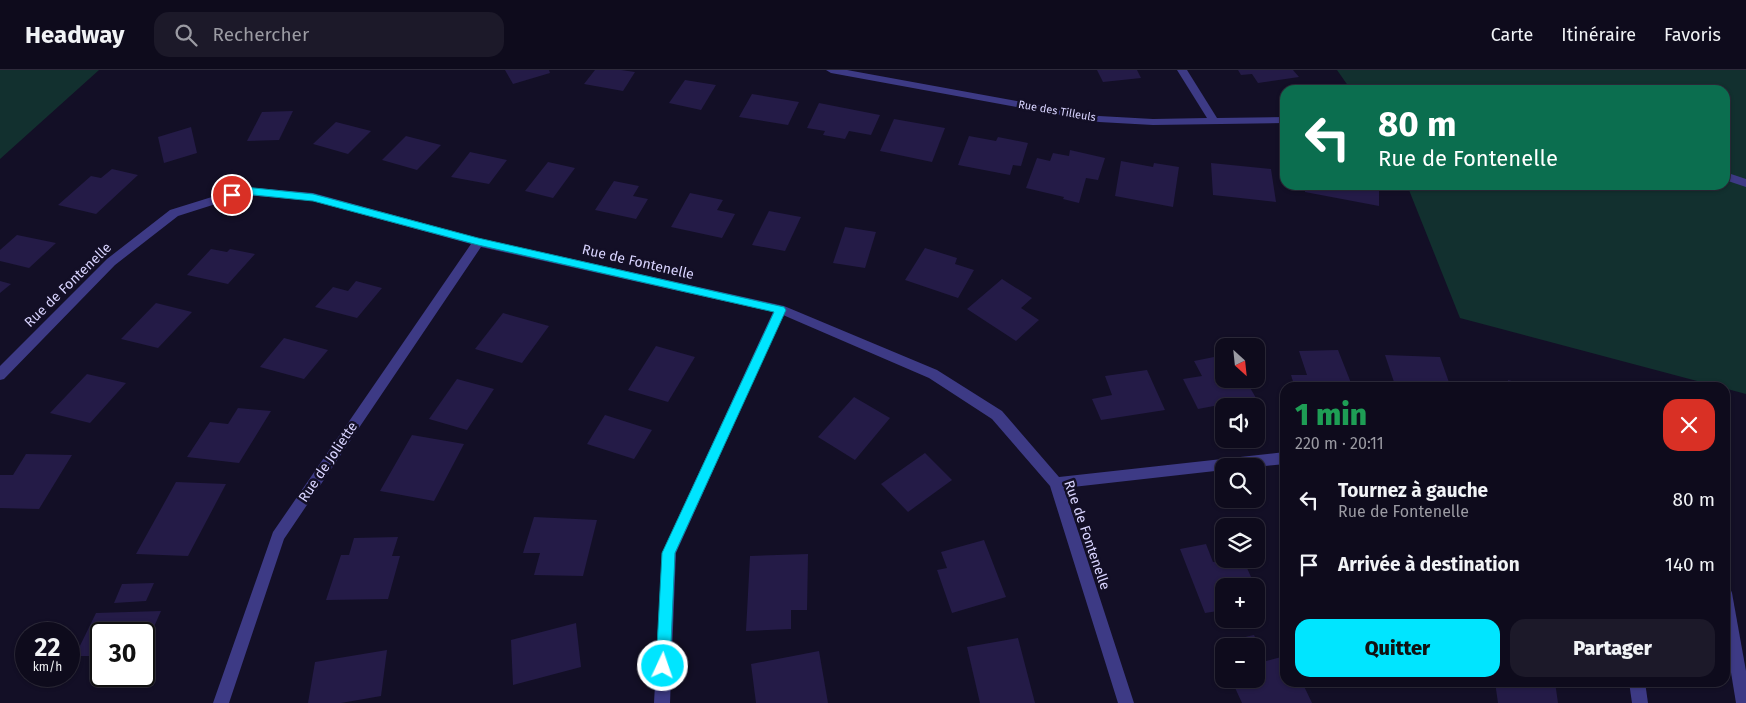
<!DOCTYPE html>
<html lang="fr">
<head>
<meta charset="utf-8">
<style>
  :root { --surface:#0e0b1c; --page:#1c1929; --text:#f1f3f6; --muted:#9b9ba3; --line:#2e2b3b; --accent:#00e5ff }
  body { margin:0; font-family:"Fira Sans",sans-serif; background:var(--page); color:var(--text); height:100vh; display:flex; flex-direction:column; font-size:19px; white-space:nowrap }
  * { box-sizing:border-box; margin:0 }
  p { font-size:16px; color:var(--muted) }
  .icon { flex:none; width:28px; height:28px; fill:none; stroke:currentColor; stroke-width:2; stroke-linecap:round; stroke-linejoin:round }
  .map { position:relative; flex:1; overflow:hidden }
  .side { position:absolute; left:1280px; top:312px; width:450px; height:305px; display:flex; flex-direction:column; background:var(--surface); border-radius:15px; box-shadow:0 1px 4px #0004,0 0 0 1px var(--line) }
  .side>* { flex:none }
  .hud { position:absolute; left:1280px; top:15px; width:450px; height:105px; border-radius:15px; box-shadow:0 1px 4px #0004,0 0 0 1px var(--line); background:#0b6e4f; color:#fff; overflow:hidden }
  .needle { width:32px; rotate:153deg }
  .buttons { position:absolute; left:1215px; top:268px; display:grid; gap:10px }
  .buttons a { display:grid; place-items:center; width:50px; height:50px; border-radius:10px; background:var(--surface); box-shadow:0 1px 4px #0004,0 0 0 1px var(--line); font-size:25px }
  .speed { position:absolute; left:15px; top:552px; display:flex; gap:10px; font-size:25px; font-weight:700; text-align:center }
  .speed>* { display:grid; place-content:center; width:65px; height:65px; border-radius:50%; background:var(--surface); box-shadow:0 1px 4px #0004,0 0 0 1px var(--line); line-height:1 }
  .speed small { font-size:12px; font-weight:400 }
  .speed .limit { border:2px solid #111; border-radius:8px; background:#fff; color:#111 }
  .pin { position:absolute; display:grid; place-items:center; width:42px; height:42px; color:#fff; margin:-21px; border:2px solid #fff; border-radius:50%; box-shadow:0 1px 5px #0007 }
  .me { position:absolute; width:55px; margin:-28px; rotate:3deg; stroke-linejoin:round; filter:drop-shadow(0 0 4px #0008) }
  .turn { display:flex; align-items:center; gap:18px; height:105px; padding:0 15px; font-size:22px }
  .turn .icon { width:65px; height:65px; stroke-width:2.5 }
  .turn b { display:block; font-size:35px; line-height:42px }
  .round { display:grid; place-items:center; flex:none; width:52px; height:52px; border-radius:15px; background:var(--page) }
  .head { display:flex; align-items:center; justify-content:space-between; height:85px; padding:0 15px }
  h1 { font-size:30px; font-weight:800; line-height:38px; color:#1e9e55 }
  .action { display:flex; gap:10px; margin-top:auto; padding:10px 15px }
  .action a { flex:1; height:58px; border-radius:15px; background:var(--accent); color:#111; font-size:20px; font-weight:800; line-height:58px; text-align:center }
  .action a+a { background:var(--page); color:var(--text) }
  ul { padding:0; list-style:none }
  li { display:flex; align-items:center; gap:15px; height:65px; padding:0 15px }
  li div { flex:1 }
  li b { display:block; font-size:19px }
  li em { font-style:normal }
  header { display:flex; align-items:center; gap:30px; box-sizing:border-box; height:70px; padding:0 25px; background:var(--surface); border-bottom:1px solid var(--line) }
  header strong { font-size:24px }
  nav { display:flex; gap:28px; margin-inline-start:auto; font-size:18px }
  .search { width:350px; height:45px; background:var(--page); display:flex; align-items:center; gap:12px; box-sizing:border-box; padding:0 18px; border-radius:15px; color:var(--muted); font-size:19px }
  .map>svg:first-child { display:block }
</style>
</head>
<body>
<header>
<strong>Headway</strong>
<div class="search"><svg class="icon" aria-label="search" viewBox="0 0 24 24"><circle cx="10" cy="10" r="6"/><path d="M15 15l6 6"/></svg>Rechercher</div>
<nav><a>Carte</a><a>Itinéraire</a><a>Favoris</a></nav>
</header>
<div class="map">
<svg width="1746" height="633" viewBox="0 0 1746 633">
  <rect width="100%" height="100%" fill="#130f26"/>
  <g fill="#12302f">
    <polygon points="0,0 99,0 0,89"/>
    <polygon points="1337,0 1746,0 1746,324 1460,248 1407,115 1725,115 1725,20 1351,20"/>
  </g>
  <g fill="#241b47">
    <polygon points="505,0 549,0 550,3 513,14"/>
    <polygon points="595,0 621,0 635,2 623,21 584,14"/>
    <polygon points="1097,0 1137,0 1141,8 1103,12"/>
    <polygon points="1238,0 1293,0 1299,7 1258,13 1252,4 1241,5"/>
    <polygon points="685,10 716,15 701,40 669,33"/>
    <polygon points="752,24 799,32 788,55 739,47"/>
    <polygon points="819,33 880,45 871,65 849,61 845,69 823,65 825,61 807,58"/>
    <polygon points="293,41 279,70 247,71 262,42"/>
    <polygon points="894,49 945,58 932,92 880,81"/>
    <polygon points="336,52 371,61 348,84 313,74"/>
    <polygon points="191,57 197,83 164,93 158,67"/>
    <polygon points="406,66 441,75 417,100 382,90"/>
    <polygon points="969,66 996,71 998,67 1028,73 1021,96 1013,95 1010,105 958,95"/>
    <polygon points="1070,80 1105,88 1098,110 1086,108 1079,133 1063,129 1064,127 1026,118 1037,88 1050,91 1053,83 1069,86"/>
    <polygon points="470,82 507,90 489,114 451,107"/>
    <polygon points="1121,91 1153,97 1154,93 1179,97 1173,137 1115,126"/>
    <polygon points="548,92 575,98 553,128 525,121"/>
    <polygon points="1211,93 1271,99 1276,132 1213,125"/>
    <polygon points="112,99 138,105 96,144 58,135 91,106 101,108"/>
    <polygon points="614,111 639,116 633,126 648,129 636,149 595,140"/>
    <polygon points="1305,115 1379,115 1379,136 1305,122"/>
    <polygon points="690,123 723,130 717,140 735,144 722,168 671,157"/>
    <polygon points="769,141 801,147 785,181 752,175"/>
    <polygon points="845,157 876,162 865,198 833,193"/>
    <polygon points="17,165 56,173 29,198 0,191 0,180"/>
    <polygon points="925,178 957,188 955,194 974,200 958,228 905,210"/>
    <polygon points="211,179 227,182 230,179 255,184 228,214 187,205"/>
    <polygon points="1002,209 1032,228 1021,238 1039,250 1016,271 967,239"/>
    <polygon points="0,211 11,214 0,223"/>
    <polygon points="356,211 382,218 357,248 315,237 333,217 348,221"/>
    <polygon points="156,233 192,242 158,278 121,269"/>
    <polygon points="503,243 549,256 522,293 475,279"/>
    <polygon points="284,268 328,280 304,309 260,297"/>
    <polygon points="656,276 695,287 668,332 628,320"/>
    <polygon points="1338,280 1353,318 1295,318 1291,305 1307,305 1299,281"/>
    <polygon points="1224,285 1224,309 1245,309 1256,328 1198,339 1183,309 1202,306 1194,291"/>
    <polygon points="1385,285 1440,287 1451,318 1396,318"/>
    <polygon points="1147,300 1165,340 1101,350 1092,329 1112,325 1105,306"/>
    <polygon points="87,304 126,313 90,353 50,343"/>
    <polygon points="457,309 494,319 467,360 429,349"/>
    <polygon points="1508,310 1533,317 1533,318 1508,318"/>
    <polygon points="854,327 890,348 855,390 818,367"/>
    <polygon points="238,338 271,341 239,393 187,387 210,352 228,354"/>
    <polygon points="605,345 652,360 634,389 587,374"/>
    <polygon points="412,365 464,374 434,431 380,421"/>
    <polygon points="925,383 952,410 908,442 881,414"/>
    <polygon points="26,384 72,385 39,439 0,438 0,405 13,405"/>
    <polygon points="176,412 226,414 188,486 136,484"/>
    <polygon points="534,447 597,450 583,506 534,505 540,483 523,483"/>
    <polygon points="398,467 392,486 400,486 388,529 326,530 341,485 349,485 354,468"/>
    <polygon points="984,470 1006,527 952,543 937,500 947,498 941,482"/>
    <polygon points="1206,474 1213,492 1243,489 1255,516 1224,516 1224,540 1205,543 1180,479"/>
    <polygon points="808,484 807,540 791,540 791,559 746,561 750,486"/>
    <polygon points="154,513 146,531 114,533 122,514"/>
    <polygon points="161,541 144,579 144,564 101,564 101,586 75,586 96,543"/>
    <polygon points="576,553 581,597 513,615 511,570"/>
    <polygon points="1254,565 1266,591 1285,586 1285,612 1302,612 1312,633 1242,633 1231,609 1256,609 1256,576 1224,576 1224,592 1215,574"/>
    <polygon points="1018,568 1035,633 980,633 967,577"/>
    <polygon points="387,580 381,626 341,633 308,633 315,592"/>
    <polygon points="819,581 828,633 756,633 751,594"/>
    <polygon points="1495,612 1555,612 1558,633 1498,633"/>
  </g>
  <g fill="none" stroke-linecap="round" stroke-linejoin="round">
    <g fill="#3d3a85" fill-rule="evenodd">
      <polygon points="826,0 847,0 1099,46 1153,49 1207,48 1177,0 1187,0 1217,48 1285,47 1285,53 1153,55 1099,52 831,3"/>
      <polygon points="1725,102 1746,109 1746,117 1725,110"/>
      <polygon points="244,117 313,123 478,168 784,236 937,300 1002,341 1059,407 1285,382 1285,394 1256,397 1224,396 1224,400 1064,418 1134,633 1118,633 1050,416 992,349 929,308 783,245 676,483 670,633 654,633 662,483 773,242 481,177 284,469 229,633 213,633 273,462 471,174 313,131 244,125 178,146 115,195 4,309 0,310 0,296 107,189 170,140"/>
      <polygon points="1725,516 1730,518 1732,523 1746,601 1746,633 1736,633 1725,566"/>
      <polygon points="1629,612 1645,612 1648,633 1632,633"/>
    </g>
  </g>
  <polygon fill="#00e5ff" stroke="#0095a6" points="244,117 313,124 478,168 784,237 786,240 675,483 670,596 668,600 663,602 658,600 656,596 662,483 774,242 478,175 313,131 244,124 232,128 227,125 229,122"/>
  <g text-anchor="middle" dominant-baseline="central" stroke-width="5" stroke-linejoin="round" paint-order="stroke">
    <g font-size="11" fill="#d9d4ff" stroke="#130f26">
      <text transform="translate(1057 41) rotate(10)">Rue des Tilleuls</text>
    </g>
    <g font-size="14" fill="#d9d4ff" stroke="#130f26">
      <text transform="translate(638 192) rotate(13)">Rue de Fontenelle</text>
      <text transform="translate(68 215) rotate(-44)">Rue de Fontenelle</text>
      <text transform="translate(328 392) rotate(-56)">Rue de Joliette</text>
      <text transform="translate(1087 465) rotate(71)">Rue de Fontenelle</text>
    </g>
  </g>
</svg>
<div class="buttons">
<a><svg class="needle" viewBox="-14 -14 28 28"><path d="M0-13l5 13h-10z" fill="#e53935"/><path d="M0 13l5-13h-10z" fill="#9b9ba3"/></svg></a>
<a><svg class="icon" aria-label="sound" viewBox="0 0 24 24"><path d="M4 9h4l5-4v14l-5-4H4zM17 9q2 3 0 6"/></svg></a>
<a><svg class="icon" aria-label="search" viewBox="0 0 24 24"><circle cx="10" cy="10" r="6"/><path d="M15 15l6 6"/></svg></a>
<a><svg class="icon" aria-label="layers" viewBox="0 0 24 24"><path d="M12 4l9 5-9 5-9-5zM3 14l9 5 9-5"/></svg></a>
<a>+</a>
<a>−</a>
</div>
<div class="speed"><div>22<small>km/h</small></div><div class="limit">30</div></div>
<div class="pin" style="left:232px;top:125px;background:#d93025"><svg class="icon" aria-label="arrive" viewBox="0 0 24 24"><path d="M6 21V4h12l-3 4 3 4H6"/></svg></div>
<svg class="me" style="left:663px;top:596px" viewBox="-20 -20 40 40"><circle r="17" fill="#00e5ff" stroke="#fff" stroke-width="3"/><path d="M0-11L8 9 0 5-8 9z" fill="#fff"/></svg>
<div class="hud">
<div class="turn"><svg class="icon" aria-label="left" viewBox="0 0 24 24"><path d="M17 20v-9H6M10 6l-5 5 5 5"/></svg><div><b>80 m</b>Rue de Fontenelle</div></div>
</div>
<section class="side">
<div class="head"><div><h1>1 min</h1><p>220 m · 20:11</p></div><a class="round" style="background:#d93025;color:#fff"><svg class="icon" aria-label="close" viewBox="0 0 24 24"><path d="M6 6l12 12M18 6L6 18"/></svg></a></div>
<ul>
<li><svg class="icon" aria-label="left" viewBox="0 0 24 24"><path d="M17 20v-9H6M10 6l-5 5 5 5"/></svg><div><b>Tournez à gauche</b><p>Rue de Fontenelle</p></div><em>80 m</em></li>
<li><svg class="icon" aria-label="arrive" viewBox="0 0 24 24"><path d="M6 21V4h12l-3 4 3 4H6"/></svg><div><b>Arrivée à destination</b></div><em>140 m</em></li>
</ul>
<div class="action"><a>Quitter</a><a>Partager</a></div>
</section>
</div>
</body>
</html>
